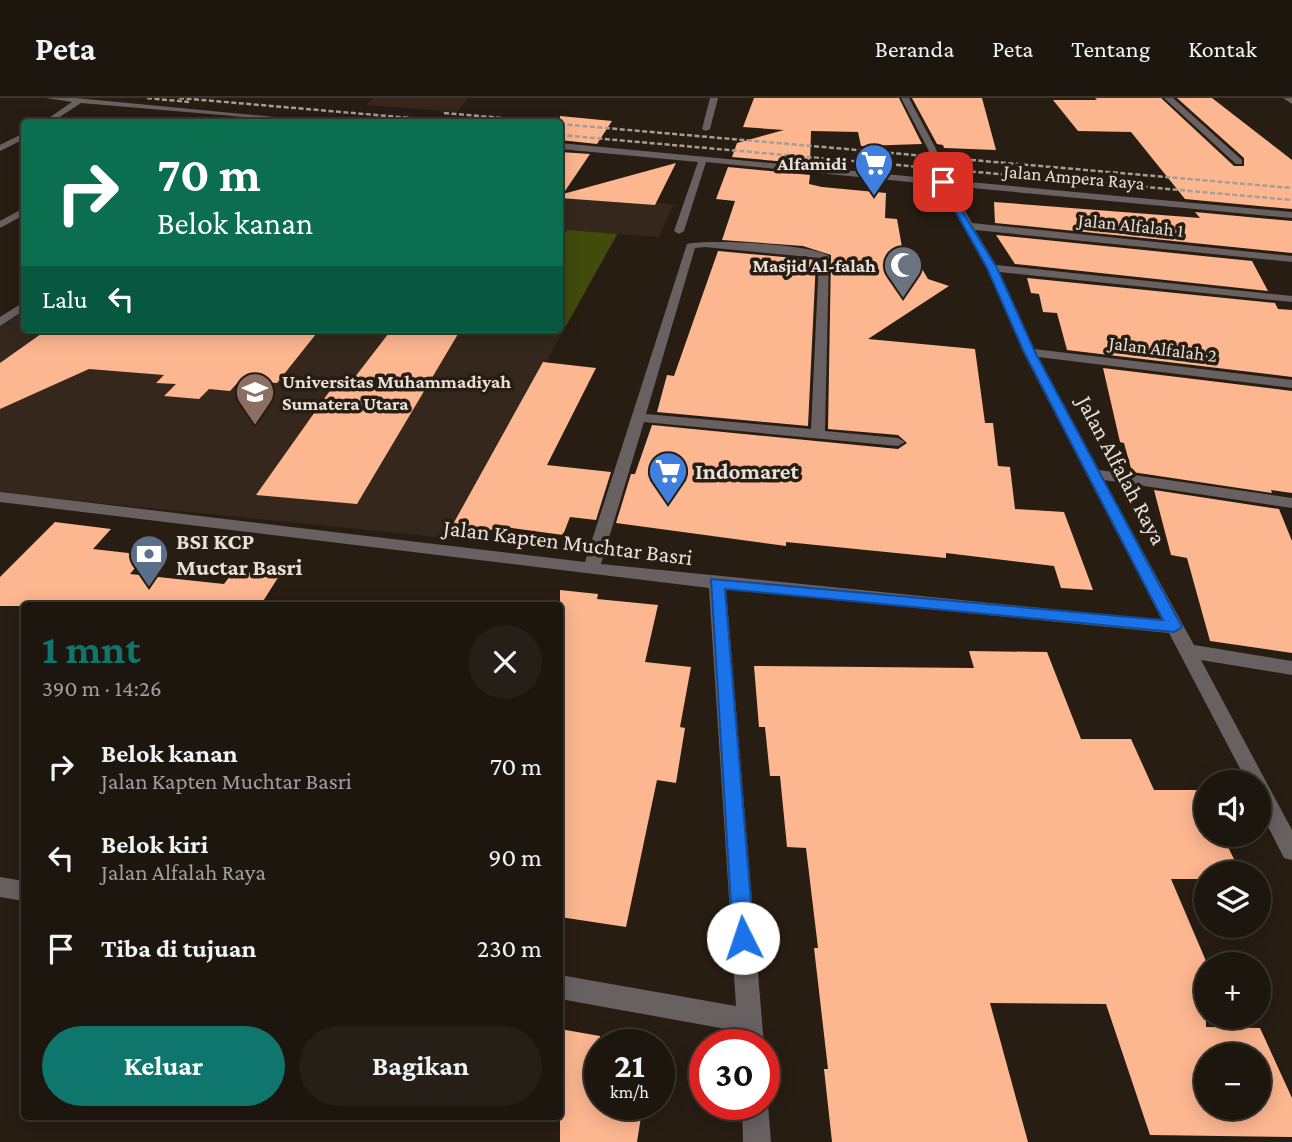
<!DOCTYPE html>
<html lang="id">
<head>
<meta charset="utf-8">
<style>
  :root { --surface:#1d160e; --page:#251f17; --text:#f1f3f6; --muted:#a09f9e; --line:#3b352e; --accent:#0f766e }
  body { margin:0; font-family:"Crimson Pro",serif; background:var(--page); color:var(--text); height:100vh; display:flex; flex-direction:column; font-size:26px; white-space:nowrap }
  * { box-sizing:border-box; margin:0 }
  p { font-size:23px; color:var(--muted) }
  .icon { flex:none; width:38px; height:38px; fill:none; stroke:currentColor; stroke-width:2; stroke-linecap:round; stroke-linejoin:round }
  .map { position:relative; flex:1; overflow:hidden }
  .sheet { position:absolute; left:21px; top:504px; width:542px; height:518px; display:flex; flex-direction:column; background:var(--surface); border-radius:7px; box-shadow:0 4px 18px #0003,0 0 0 2px var(--line) }
  .sheet>* { flex:none }
  .top-card { position:absolute; left:21px; top:21px; width:542px; height:214px; border-radius:7px; box-shadow:0 4px 18px #0003,0 0 0 2px var(--line); background:#0b6e4f; color:#fff; overflow:hidden }
  .fabs { position:absolute; left:1194px; top:672px; display:grid; gap:14px }
  .fabs a { display:grid; place-items:center; width:77px; height:77px; border-radius:50%; background:var(--surface); box-shadow:0 4px 18px #0003,0 0 0 2px var(--line); font-size:35px }
  .speed { position:absolute; left:584px; top:931px; display:flex; gap:14px; font-size:35px; font-weight:700; text-align:center }
  .speed>* { display:grid; place-content:center; width:91px; height:91px; border-radius:50%; background:var(--surface); box-shadow:0 4px 18px #0003,0 0 0 2px var(--line); line-height:1 }
  .speed small { font-size:18px; font-weight:400 }
  .speed .limit { border:10px solid #d22; background:#fff; color:#111 }
  .pin { position:absolute; display:grid; place-items:center; width:60px; height:60px; color:#fff; margin:-30px; border-radius:14px; box-shadow:0 4px 10px #0006 }
  .me { position:absolute; width:77px; margin:-38px; rotate:356deg; stroke-linejoin:round; filter:drop-shadow(0 0 5px #0008) }
  .turn { display:flex; align-items:center; gap:24px; height:147px; padding:0 21px; font-size:32px }
  .turn .icon { width:91px; height:91px; stroke-width:2.5 }
  .turn b { display:block; font-size:49px; line-height:60px }
  .then { display:flex; align-items:center; height:66px; padding:0 21px; background:#0003; gap:14px; font-size:26px }
  .round { display:grid; place-items:center; flex:none; width:74px; height:74px; border-radius:37px; background:var(--page) }
  .headline { display:flex; align-items:center; justify-content:space-between; height:119px; padding:0 21px }
  h1 { font-size:42px; font-weight:700; line-height:52px; color:var(--accent) }
  .cta { display:flex; gap:14px; margin-top:auto; padding:14px 21px }
  .cta a { flex:1; height:80px; border-radius:42px; background:var(--accent); color:#fff; font-size:28px; font-weight:700; line-height:80px; text-align:center }
  .cta a+a { background:var(--page); color:var(--text) }
  ul { padding:0; list-style:none }
  li { display:flex; align-items:center; gap:21px; height:91px; padding:0 21px }
  li div { flex:1 }
  li b { display:block; font-size:26px }
  li em { font-style:normal }
  header { display:flex; align-items:center; gap:42px; box-sizing:border-box; height:98px; padding:0 35px; background:var(--surface); border-bottom:2px solid var(--line) }
  header strong { font-size:33px }
  nav { display:flex; gap:38px; margin-inline-start:auto; font-size:24px }
  .map>svg:first-child { display:block }
</style>
</head>
<body>
<header>
<strong>Peta</strong>
<nav><a>Beranda</a><a>Peta</a><a>Tentang</a><a>Kontak</a></nav>
</header>
<div class="map">
<svg width="1292" height="1044" viewBox="0 0 1292 1044">
  <rect width="100%" height="100%" fill="#271d13"/>
  <g fill="#35271b">
    <polygon points="373,0 468,0 457,14 366,7"/>
    <polygon points="560,95 674,106 659,139 618,136 447,440 0,395 0,227 24,210 24,231 560,231"/>
  </g>
  <polygon fill="#404b0c" points="567,132 617,136 566,228 560,228 560,142"/>
  <g fill="#fcb690" fill-rule="evenodd">
    <polygon points="754,0 899,0 922,46 861,48 858,34 811,33 810,66 732,59 737,45 784,32 743,29"/>
    <polygon points="912,0 982,0 996,52 944,50 943,47 937,46"/>
    <polygon points="1095,0 1161,0 1234,68 1244,68 1244,60 1177,0 1212,0 1292,62 1292,111 1185,101 1131,34 1078,33 1053,2 1097,2"/>
    <polygon points="560,18 612,23 597,46 560,42"/>
    <polygon points="560,54 590,56 563,96 676,65 655,107 560,100"/>
    <polygon points="728,69 810,77 809,86 822,89 886,95 885,120 897,121 902,149 908,150 909,158 918,164 928,181 949,188 868,241 975,251 985,325 993,325 998,368 1010,369 1015,411 1064,414 1093,492 1061,490 1054,468 946,455 946,460 786,444 786,448 616,425 631,376 635,376 652,327 898,351 907,345 898,337 828,331 831,157 803,148 722,142 735,103 716,101"/>
    <polygon points="994,104 1200,120 1195,114 1292,123 1292,155 995,125"/>
    <polygon points="996,137 1252,163 1268,193 1015,166"/>
    <polygon points="718,153 816,162 808,328 657,314 667,277 674,278"/>
    <polygon points="1027,180 1275,205 1278,211 1292,212 1292,279 1067,252 1057,215 1043,214 1039,196 1031,195"/>
    <polygon points="48,231 320,231 277,285 240,282 230,293 209,291 199,301 164,298 176,286 156,285 164,277 89,271 0,311 0,265"/>
    <polygon points="392,231 461,231 357,406 256,397 334,287 348,288"/>
    <polygon points="543,264 596,270 547,367 611,374 596,422 570,419 563,437 504,429 503,433 452,428"/>
    <polygon points="1103,270 1292,293 1292,395 1271,392 1272,395 1132,374 1124,345 1120,344"/>
    <polygon points="1154,392 1279,411 1292,443 1292,555 1210,543 1187,460 1171,457"/>
    <polygon points="55,424 111,431 93,451 146,457 130,476 224,486 234,473 279,478 260,508 0,508 0,479"/>
    <polygon points="560,492 598,496 597,501 658,507 645,564 691,569 680,629 685,630 676,685 657,682 626,829 560,819"/>
    <path d="M969 553 1047 554 1081 641H1131L1154 692H1200L1206 703V737H1222L1241 775H1206V781H1171L1206 863V929L1260 930 1292 1000V1039L1150 1037 1106 906 990 905 1028 1044H832L824 971H828L814 850H818L806 750 787 749 780 678H770L765 629H759L754 568 974 570ZM1206 957H1258V1010H1206Z"/>
    <polygon points="560,931 600,938 600,1006 643,1006 637,1044 560,1044"/>
  </g>
  <g fill="none" stroke-linecap="round" stroke-linejoin="round">
    <g fill="#686061" fill-rule="evenodd">
      <polygon points="46,0 76,0 328,24 302,24 81,5 52,24 43,24 72,4"/>
      <polygon points="710,0 718,0 710,31 706,33 702,31"/>
      <path d="M901 0H909L936 51 947 82 1292 114V120L950 88 972 125 1292 158V164L975 132 996 167 1292 198V204L999 174 1034 251 1292 282V290L1038 259 1099 372 1292 400V410L1104 382 1194 547 1292 563V577L1201 562 1292 732V762L1284 760 1258 709V684H1247L1169 535 726 491 764 947H738L737 933 560 901V877L736 908 709 490 0 404V394L585 464 687 146C710 141 812 146 829 158L825 333 898 340 905 344 898 348 644 324 601 466 1162 522 1023 254 987 170 940 87 706 64 684 133 679 136 674 133 698 64 560 51V45L937 81 928 51ZM705 149 819 160 811 331 646 316 695 150Z"/>
      <polygon points="1164,0 1173,0 1242,62 1242,66 1236,66"/>
      <polygon points="1283,0 1292,0 1292,6"/>
      <polygon points="24,35 24,41 0,53 0,47"/>
      <polygon points="24,110 24,117 0,130 0,123"/>
      <polygon points="24,204 24,212 0,228 0,219"/>
      <polygon points="0,779 24,783 24,803 0,799"/>
      <polygon points="765,997 768,1006 771,1044 743,1044 742,1006 765,1006"/>
    </g>
    <g stroke="#a59d96" stroke-width="2.5" stroke-dasharray="5 2.5" stroke-linecap="butt">
      <polyline points="147,0 189,4"/>
      <polyline points="179,0 457,24"/>
      <polyline points="444,15 549,24"/>
      <polyline points="560,26 1292,90"/>
      <polyline points="560,37 1292,102"/>
    </g>
  </g>
  <polygon fill="#1a73e8" stroke="#114b97" stroke-width="2" points="943,82 997,170 1035,254 1182,529 1174,534 725,491 754,840 751,847 743,850 736,847 733,840 711,481 1163,522 1024,254 987,170 939,84"/>
  <defs>
    <g id="supermarket-pin" transform="scale(2.0125)"><path d="M0 17L-7.5 6A9.5 9.5 0 1 1 7.5 6Z" fill="#3f7fe0" stroke="#271d13"/><path d="M-6-5.5h2.5l.6 2H6L4.5 2H-2.5L-4.4-4H-6ZM-1.5 3.2a1.3 1.3 0 1 0 .1 0ZM3 3.2a1.3 1.3 0 1 0 .1 0Z" fill="#fff"/></g>
    <g id="mosque-pin" transform="scale(2.0125)"><path d="M0 17L-7.5 6A9.5 9.5 0 1 1 7.5 6Z" fill="#6b7280" stroke="#271d13"/><path d="M3.5-4.9A6 6 0 1 0 3.5 4.9A5 5 0 1 1 3.5-4.9Z" fill="#fff"/></g>
    <g id="university-pin" transform="scale(2.0125)"><path d="M0 17L-7.5 6A9.5 9.5 0 1 1 7.5 6Z" fill="#8d6e63" stroke="#271d13"/><path d="M0-5L7-2L0 1L-7-2ZM-4 1L0 2.5L4 1V4Q0 6-4 4Z" fill="#fff"/></g>
    <g id="bank-pin" transform="scale(2.0125)"><path d="M0 17L-7.5 6A9.5 9.5 0 1 1 7.5 6Z" fill="#5c6f8a" stroke="#271d13"/><path d="M-6-4H6V4H-6ZM0-2.3a2.3 2.3 0 1 0 0 4.6a2.3 2.3 0 1 0 0-4.6Z" fill="#fff"/></g>
  </defs>
  <g fill-rule="evenodd">
    <use href="#supermarket-pin" x="874" y="65"/>
    <use href="#mosque-pin" x="903" y="167"/>
    <use href="#university-pin" x="255" y="294"/>
    <use href="#supermarket-pin" x="668" y="373"/>
    <use href="#bank-pin" x="149" y="456"/>
  </g>
  <g text-anchor="middle" dominant-baseline="central" stroke-width="7" stroke-linejoin="round" paint-order="stroke">
    <g font-size="19" font-weight="bold" fill="#e8e1db" stroke="#271d13" text-anchor="end">
      <text x="847" y="65">Alfamidi</text>
      <text x="876" y="167">Masjid Al-falah</text>
      <text x="282" y="283" text-anchor="start">Universitas Muhammadiyah<tspan x="282" dy="22">Sumatera Utara</tspan></text>
    </g>
    <g font-size="19" fill="#e8e1db" stroke="#271d13">
      <text transform="translate(1074 79) rotate(5)">Jalan Ampera Raya</text>
      <text transform="translate(1131 127) rotate(6)">Jalan Alfalah 1</text>
      <text transform="translate(1163 251) rotate(7)">Jalan Alfalah 2</text>
    </g>
    <g font-size="23" fill="#e8e1db" stroke="#271d13">
      <text transform="translate(1122 372) rotate(62)">Jalan Alfalah Raya</text>
      <text transform="translate(568 444) rotate(7)">Jalan Kapten Muchtar Basri</text>
    </g>
    <g font-size="23" font-weight="bold" fill="#e8e1db" stroke="#271d13" text-anchor="start">
      <text x="695" y="373">Indomaret</text>
      <text x="176" y="443">BSI KCP<tspan x="176" dy="26">Muctar Basri</tspan></text>
    </g>
  </g>
</svg>
<div class="fabs">
<a><svg class="icon" aria-label="sound" viewBox="0 0 24 24"><path d="M4 9h4l5-4v14l-5-4H4zM17 9q2 3 0 6"/></svg></a>
<a><svg class="icon" aria-label="layers" viewBox="0 0 24 24"><path d="M12 4l9 5-9 5-9-5zM3 14l9 5 9-5"/></svg></a>
<a>+</a>
<a>−</a>
</div>
<div class="speed"><div>21<small>km/h</small></div><div class="limit">30</div></div>
<div class="pin" style="left:943px;top:84px;background:#d93025"><svg class="icon" aria-label="arrive" viewBox="0 0 24 24"><path d="M6 21V4h12l-3 4 3 4H6"/></svg></div>
<svg class="me" style="left:743px;top:840px" viewBox="-20 -20 40 40"><circle r="19" fill="#fff"/><path d="M0-13L10 11 0 6-10 11z" fill="#1a73e8"/></svg>
<div class="top-card">
<div class="turn"><svg class="icon" aria-label="right" viewBox="0 0 24 24"><path d="M7 20v-9h11M14 6l5 5-5 5"/></svg><div><b>70 m</b>Belok kanan</div></div>
<div class="then">Lalu<svg class="icon" aria-label="left" viewBox="0 0 24 24"><path d="M17 20v-9H6M10 6l-5 5 5 5"/></svg></div>
</div>
<section class="sheet">
<div class="headline"><div><h1>1 mnt</h1><p>390 m · 14:26</p></div><a class="round"><svg class="icon" aria-label="close" viewBox="0 0 24 24"><path d="M6 6l12 12M18 6L6 18"/></svg></a></div>
<ul>
<li><svg class="icon" aria-label="right" viewBox="0 0 24 24"><path d="M7 20v-9h11M14 6l5 5-5 5"/></svg><div><b>Belok kanan</b><p>Jalan Kapten Muchtar Basri</p></div><em>70 m</em></li>
<li><svg class="icon" aria-label="left" viewBox="0 0 24 24"><path d="M17 20v-9H6M10 6l-5 5 5 5"/></svg><div><b>Belok kiri</b><p>Jalan Alfalah Raya</p></div><em>90 m</em></li>
<li><svg class="icon" aria-label="arrive" viewBox="0 0 24 24"><path d="M6 21V4h12l-3 4 3 4H6"/></svg><div><b>Tiba di tujuan</b></div><em>230 m</em></li>
</ul>
<div class="cta"><a>Keluar</a><a>Bagikan</a></div>
</section>
</div>
</body>
</html>
